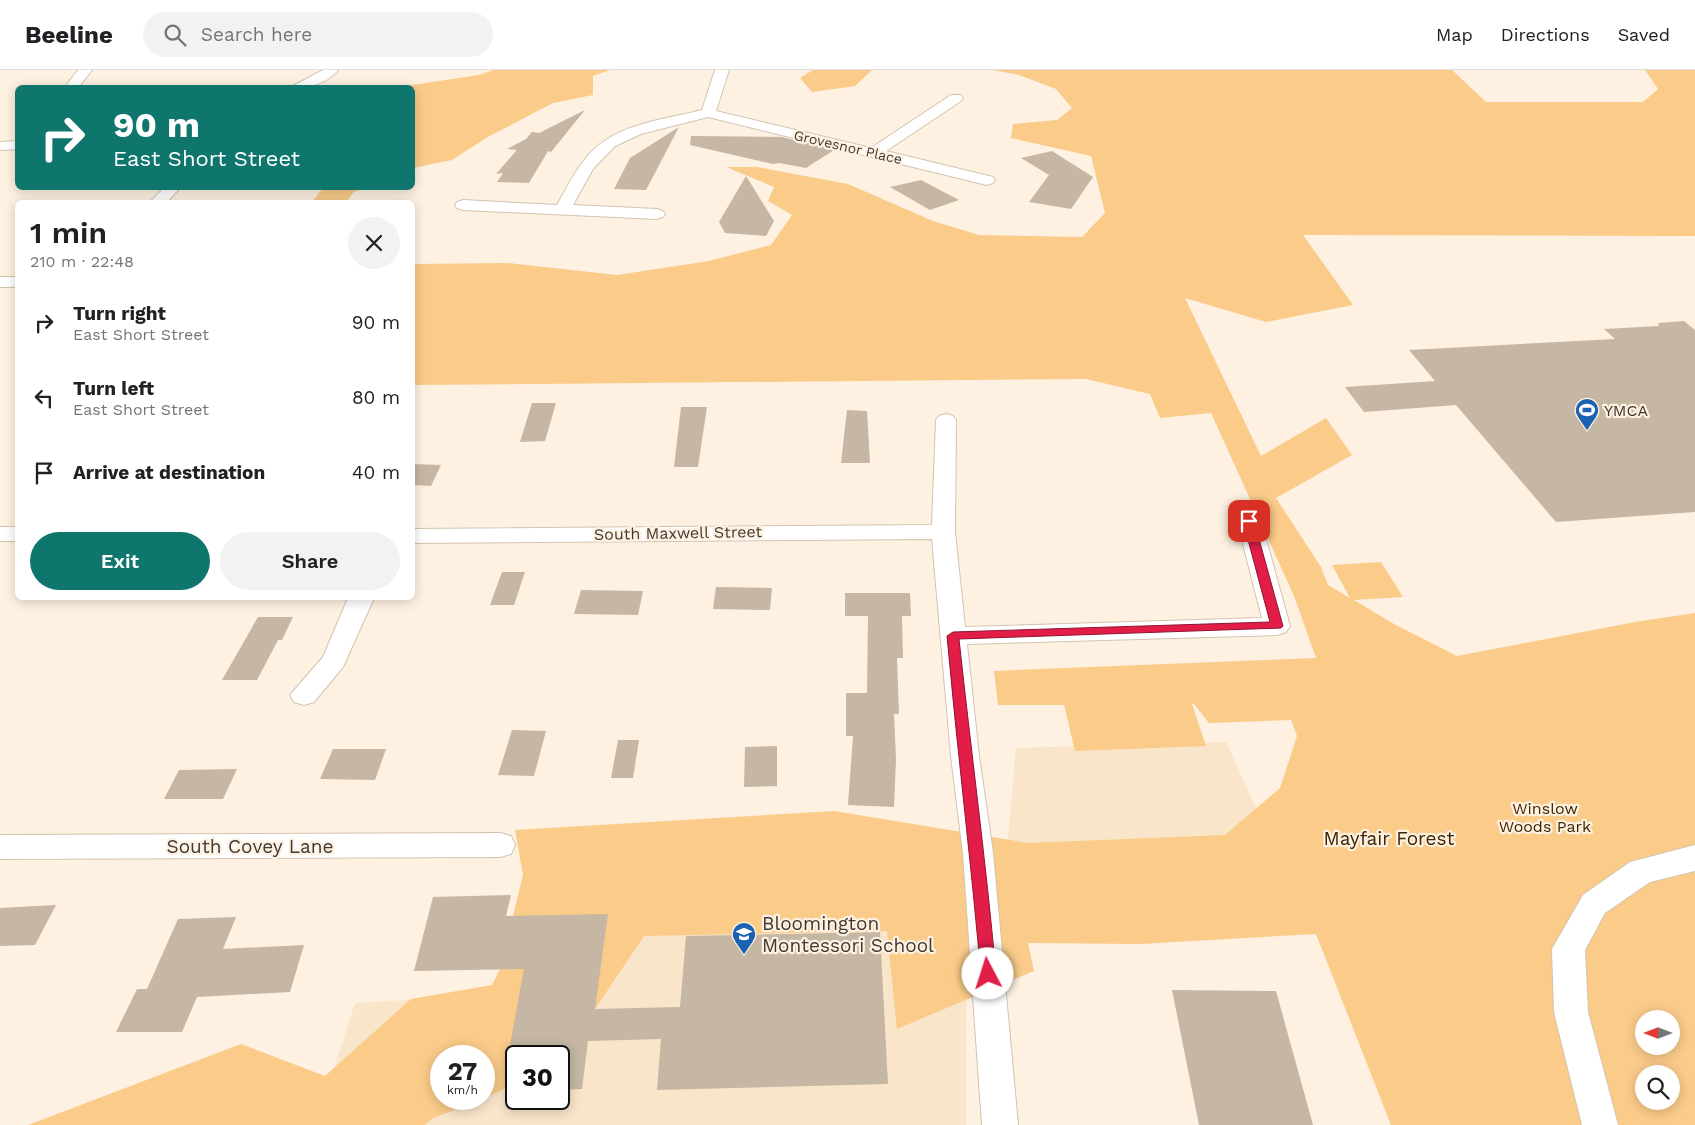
<!DOCTYPE html>
<html lang="en">
<head>
<meta charset="utf-8">
<style>
  :root { --surface:#fff; --page:#f2f2f2; --text:#202124; --muted:#757577; --line:#e0e0e0; --accent:#0f766e }
  body { margin:0; font-family:"Work Sans",sans-serif; background:var(--page); color:var(--text); height:100vh; display:flex; flex-direction:column; font-size:19px; white-space:nowrap }
  * { box-sizing:border-box; margin:0 }
  p { font-size:16px; color:var(--muted) }
  .icon { flex:none; width:28px; height:28px; fill:none; stroke:currentColor; stroke-width:2; stroke-linecap:round; stroke-linejoin:round }
  .map { position:relative; flex:1; overflow:hidden }
  .details { position:absolute; left:15px; top:130px; width:400px; height:400px; display:flex; flex-direction:column; background:var(--surface); border-radius:8px; box-shadow:0 2px 12px #0003 }
  .details>* { flex:none }
  .top-card { position:absolute; left:15px; top:15px; width:400px; height:105px; border-radius:8px; box-shadow:0 2px 12px #0003; background:#0f766e; color:#fff; overflow:hidden }
  .needle { width:32px; rotate:270deg }
  .fabs { position:absolute; left:1635px; top:940px; display:grid; gap:10px }
  .fabs a { display:grid; place-items:center; width:45px; height:45px; border-radius:50%; background:var(--surface); box-shadow:0 2px 12px #0003; font-size:25px }
  .speed { position:absolute; left:430px; top:975px; display:flex; gap:10px; font-size:25px; font-weight:700; text-align:center }
  .speed>* { display:grid; place-content:center; width:65px; height:65px; border-radius:50%; background:var(--surface); box-shadow:0 2px 12px #0003; line-height:1 }
  .speed small { font-size:12px; font-weight:400 }
  .speed .limit { border:2px solid #111; border-radius:8px; background:#fff; color:#111 }
  .pin { position:absolute; display:grid; place-items:center; width:42px; height:42px; color:#fff; margin:-21px; border-radius:10px; box-shadow:0 2px 8px #0006 }
  .me { position:absolute; width:55px; margin:-28px; rotate:355deg; stroke-linejoin:round; filter:drop-shadow(0 0 4px #0008) }
  .turn { display:flex; align-items:center; gap:18px; height:105px; padding:0 15px; font-size:22px }
  .turn .icon { width:65px; height:65px; stroke-width:2.5 }
  .turn b { display:block; font-size:35px; line-height:42px }
  .round { display:grid; place-items:center; flex:none; width:52px; height:52px; border-radius:26px; background:var(--page) }
  .head { display:flex; align-items:center; justify-content:space-between; height:85px; padding:0 15px }
  h1 { font-size:30px; font-weight:600; line-height:38px }
  .primary-button { display:flex; gap:10px; margin-top:auto; padding:10px 15px }
  .primary-button a { flex:1; height:58px; border-radius:30px; background:var(--accent); color:#fff; font-size:20px; font-weight:600; line-height:58px; text-align:center }
  .primary-button a+a { background:var(--page); color:var(--text) }
  ul { padding:0; list-style:none }
  li { display:flex; align-items:center; gap:15px; height:75px; padding:0 15px }
  li div { flex:1 }
  li b { display:block; font-size:19px }
  li em { font-style:normal }
  header { display:flex; align-items:center; gap:30px; box-sizing:border-box; height:70px; padding:0 25px; background:var(--surface); border-bottom:1px solid var(--line) }
  header strong { font-size:24px }
  nav { display:flex; gap:28px; margin-inline-start:auto; font-size:18px }
  .search { width:350px; height:45px; background:var(--page); display:flex; align-items:center; gap:12px; box-sizing:border-box; padding:0 18px; border-radius:28px; color:var(--muted); font-size:19px }
  .map>svg:first-child { display:block }
</style>
</head>
<body>
<header>
<strong>Beeline</strong>
<div class="search"><svg class="icon" aria-label="search" viewBox="0 0 24 24"><circle cx="10" cy="10" r="6"/><path d="M15 15l6 6"/></svg>Search here</div>
<nav><a>Map</a><a>Directions</a><a>Saved</a></nav>
</header>
<div class="map">
<svg width="1695" height="1055" viewBox="0 0 1695 1055">
  <rect width="100%" height="100%" fill="#fef1e1"/>
  <path fill="#f9e5c9" fill-rule="evenodd" d="M1226 672 1264 755 1195 783 966 807V1055H316L355 933 512 924 534 845 1008 770 1016 678ZM441 986H484V1029H441ZM516 986H559V1029H516Z"/>
  <g fill="#facb89" fill-rule="evenodd">
    <polygon points="493,0 610,0 593,6 593,25 553,33 486,68 452,90 413,98 412,18 399,17 479,5"/>
    <polygon points="813,0 872,0 855,16 812,22 800,8"/>
    <path d="M993 0H1452L1486 32H1643L1658 19 1645 0H1695V166L1303 165 1353 235 1266 252 1185 228 1261 386 1326 348 1352 385 1276 428 1321 497 1328 515 1350 528 1332 495 1381 492 1403 527 1354 530 1394 554 1457 586 1635 552 1695 543V1055H1391L1316 864 1140 874 1028 873 1034 901 897 959 887 861 644 866 595 939 541 986H516V1008L501 1021 484 1028V986H441V1029H483L433 1048 424 1055H28L241 974 325 1006 411 929 492 915 500 899 523 805 515 760 834 741 1028 773 1225 765 1280 718 1297 666 1291 650 1209 653 1194 634H1192L1206 676 1075 681 1064 635H998L994 601 1316 588 1294 526 1211 343 1160 348 1150 324 1086 309 413 315V194L507 193 617 205 709 191 771 175 792 145 768 131 774 117 726 97H757L848 114 933 151 979 165 1082 167 1105 143 1091 86 1011 68 1013 54 1057 50 1072 38 1056 19 1019 5ZM1644 949H1671V976H1644ZM1644 1004H1671V1031H1644Z"/>
    <polygon points="323,118 362,118 354,122 346,132 312,132"/>
  </g>
  <g fill="#c5b7a3">
    <polygon points="585,40 551,82 548,81 529,113 497,112 503,103 496,104 517,80 507,79 526,69 532,62 539,63"/>
    <polygon points="679,57 646,120 614,119 630,88"/>
    <polygon points="691,66 782,67 834,80 806,98 779,93 773,94 690,75"/>
    <polygon points="1052,81 1093,107 1071,139 1029,132 1049,105 1021,88"/>
    <polygon points="746,106 774,151 766,166 725,163 719,152"/>
    <polygon points="921,110 959,130 930,140 890,117"/>
    <polygon points="1684,251 1695,260 1695,442 1556,452 1456,335 1364,342 1345,317 1435,311 1409,280 1615,269 1604,259 1659,256 1658,253"/>
    <polygon points="532,333 556,333 545,371 520,372"/>
    <polygon points="681,337 707,337 698,397 674,397"/>
    <polygon points="847,340 867,341 870,393 841,393"/>
    <polygon points="412,394 441,395 431,416 412,415"/>
    <polygon points="502,502 525,502 514,535 490,535"/>
    <polygon points="716,517 772,518 770,540 713,539"/>
    <polygon points="581,520 643,521 638,545 574,544"/>
    <polygon points="845,523 910,523 911,546 902,546 903,588 897,588 899,644 894,644 896,689 894,737 848,735 853,666 846,666 846,623 867,623 868,546 845,546"/>
    <polygon points="258,547 293,547 282,570 278,570 257,610 222,610"/>
    <polygon points="512,660 546,661 534,706 498,705"/>
    <polygon points="618,670 639,670 633,708 611,708"/>
    <polygon points="777,676 777,716 744,717 745,677"/>
    <polygon points="333,679 386,679 375,710 320,709"/>
    <polygon points="237,699 223,729 164,729 179,700"/>
    <polygon points="511,825 506,846 608,844 595,939 680,937 686,866 880,862 888,1014 657,1020 661,969 588,971 582,1019 559,1020 559,986 508,986 524,899 414,901 433,827"/>
    <polygon points="56,835 35,875 0,876 0,838"/>
    <polygon points="236,847 223,879 304,875 290,922 197,927 182,962 116,962 137,919 147,919 178,849"/>
    <polygon points="1172,920 1276,921 1313,1055 1199,1055"/>
  </g>
  <g fill="none" stroke-linecap="round" stroke-linejoin="round">
    <g stroke="#d3c4b0" stroke-width="2">
      <g id="minor">
        <polygon points="78,0 92,0 78,18 64,18"/>
        <path d="M323 0H338C326 15 306 18 289 18Z"/>
        <path d="M715 0H729L716 41 871 78 951 25H961L963 28 961 31 886 81 993 107 995 110 993 113 987 115 708 47 641 64 615 76 593 99 573 135 657 139 663 141 665 144 663 147 657 149 463 140 457 138 455 135 457 132 463 130 557 135C570 112 583 84 606 70 633 52 671 48 702 40Z"/>
        <polygon points="18,71 18,79 0,80 0,72"/>
        <polygon points="164,118 180,118 167,132 150,132"/>
        <rect x="0" y="207" width="18" height="10"/>
        <polygon points="946,344 953,346 956,350 955,462 965,557 1262,548 1237,451 1241,446 1249,444 1257,446 1261,451 1290,556 1286,562 1277,565 967,574 979,686 993,783 1018,1055 982,1055 963,783 951,686 932,469 412,473 412,459 932,455 936,350 939,346"/>
        <rect x="0" y="457" width="18" height="14"/>
        <polygon points="348,528 374,528 343,597 314,632 304,635 294,632 290,625 323,587"/>
        <polygon points="500,763 511,766 515,775 511,784 500,787 0,789 0,765"/>
        <polygon points="1695,775 1695,801 1650,812 1605,843 1585,880 1588,942 1618,1055 1582,1055 1554,942 1552,879 1583,825 1630,792"/>
      </g>
    </g>
    <use href="#minor" fill="#fff" fill-rule="evenodd"/>
  </g>
  <path fill="#e11d48" stroke="#92132f" d="M1249 448 1254 451 1283 556 1281 558 959 569C971 681 986 792 996 904L994 908 988 910 983 908 981 904C971 791 957 678 947 566L953 562 1270 552 1243 451Z"/>
  <defs>
    <g id="stadium-pin" transform="scale(1.25)"><path d="M0 17L-7.5 6A9.5 9.5 0 1 1 7.5 6Z" fill="#1b61b1" stroke="#fef1e1"/><path d="M0-5a6.5 5 0 1 0 0 10a6.5 5 0 1 0 0-10ZM-3.5-1.8h7v3.6h-7Z" fill="#fff"/></g>
    <g id="school-pin" transform="scale(1.25)"><path d="M0 17L-7.5 6A9.5 9.5 0 1 1 7.5 6Z" fill="#1b61b1" stroke="#fef1e1"/><path d="M0-5L7-2L0 1L-7-2ZM-4 1L0 2.5L4 1V4Q0 6-4 4Z" fill="#fff"/></g>
  </defs>
  <g fill-rule="evenodd">
    <use href="#stadium-pin" x="1587" y="340"/>
    <use href="#school-pin" x="744" y="864"/>
  </g>
  <g text-anchor="middle" dominant-baseline="central" stroke-width="4.5" stroke-linejoin="round" paint-order="stroke">
    <g font-size="14" fill="#3f3931" stroke="#fef1e1">
      <text transform="translate(848 77) rotate(13)">Grovesnor Place</text>
    </g>
    <g font-size="16" fill="#3f3931" stroke="#fef1e1" text-anchor="start">
      <text x="1604" y="340">YMCA</text>
    </g>
    <g font-size="16" fill="#3f3931" stroke="#fef1e1">
      <text transform="translate(678 463) rotate(-1)">South Maxwell Street</text>
    </g>
    <g font-size="16" fill="#3a2603" stroke="#fef1e1">
      <text x="1545" y="738">Winslow<tspan x="1545" dy="18">Woods Park</tspan></text>
    </g>
    <g font-size="19" fill="#3a2603" stroke="#fef1e1">
      <text x="1389" y="768">Mayfair Forest</text>
    </g>
    <g font-size="19" fill="#3f3931" stroke="#fef1e1">
      <text x="250" y="776">South Covey Lane</text>
    </g>
    <g font-size="19" fill="#3f3931" stroke="#fef1e1" text-anchor="start">
      <text x="762" y="853">Bloomington<tspan x="762" dy="22">Montessori School</tspan></text>
    </g>
  </g>
</svg>
<div class="fabs">
<a><svg class="needle" viewBox="-14 -14 28 28"><path d="M0-13l5 13h-10z" fill="#e53935"/><path d="M0 13l5-13h-10z" fill="#757577"/></svg></a>
<a><svg class="icon" aria-label="search" viewBox="0 0 24 24"><circle cx="10" cy="10" r="6"/><path d="M15 15l6 6"/></svg></a>
</div>
<div class="speed"><div>27<small>km/h</small></div><div class="limit">30</div></div>
<div class="pin" style="left:1249px;top:451px;background:#d93025"><svg class="icon" aria-label="arrive" viewBox="0 0 24 24"><path d="M6 21V4h12l-3 4 3 4H6"/></svg></div>
<svg class="me" style="left:988px;top:904px" viewBox="-20 -20 40 40"><circle r="19" fill="#fff"/><path d="M0-13L10 11 0 6-10 11z" fill="#e11d48"/></svg>
<div class="top-card">
<div class="turn"><svg class="icon" aria-label="right" viewBox="0 0 24 24"><path d="M7 20v-9h11M14 6l5 5-5 5"/></svg><div><b>90 m</b>East Short Street</div></div>
</div>
<section class="details">
<div class="head"><div><h1>1 min</h1><p>210 m · 22:48</p></div><a class="round"><svg class="icon" aria-label="close" viewBox="0 0 24 24"><path d="M6 6l12 12M18 6L6 18"/></svg></a></div>
<ul>
<li><svg class="icon" aria-label="right" viewBox="0 0 24 24"><path d="M7 20v-9h11M14 6l5 5-5 5"/></svg><div><b>Turn right</b><p>East Short Street</p></div><em>90 m</em></li>
<li><svg class="icon" aria-label="left" viewBox="0 0 24 24"><path d="M17 20v-9H6M10 6l-5 5 5 5"/></svg><div><b>Turn left</b><p>East Short Street</p></div><em>80 m</em></li>
<li><svg class="icon" aria-label="arrive" viewBox="0 0 24 24"><path d="M6 21V4h12l-3 4 3 4H6"/></svg><div><b>Arrive at destination</b></div><em>40 m</em></li>
</ul>
<div class="primary-button"><a>Exit</a><a>Share</a></div>
</section>
</div>
</body>
</html>
